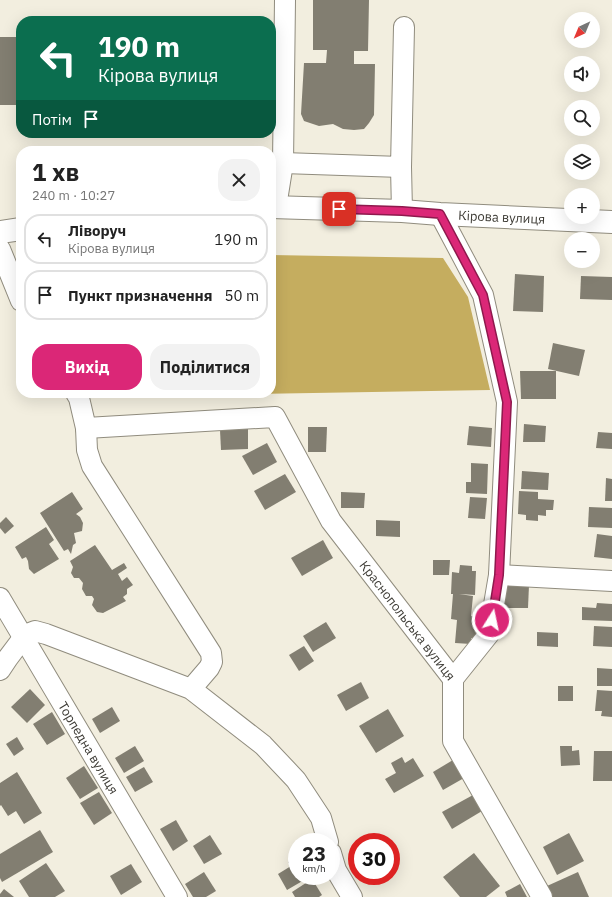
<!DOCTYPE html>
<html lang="uk">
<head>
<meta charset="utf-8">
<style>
  :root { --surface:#fff; --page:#f2f2f2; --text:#222; --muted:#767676; --line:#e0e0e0; --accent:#db2777 }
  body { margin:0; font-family:"IBM Plex Sans",sans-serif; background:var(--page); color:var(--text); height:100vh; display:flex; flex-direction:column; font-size:15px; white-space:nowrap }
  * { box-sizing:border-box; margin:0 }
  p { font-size:13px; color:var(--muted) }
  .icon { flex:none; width:22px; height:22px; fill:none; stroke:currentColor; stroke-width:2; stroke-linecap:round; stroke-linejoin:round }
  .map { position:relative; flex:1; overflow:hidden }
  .sheet { position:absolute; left:16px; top:146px; width:260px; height:252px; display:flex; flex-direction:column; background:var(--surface); border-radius:16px; box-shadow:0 4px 16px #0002 }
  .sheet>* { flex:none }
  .guide { position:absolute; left:16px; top:16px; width:260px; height:122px; border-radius:16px; box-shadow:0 4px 16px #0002; background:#0b6e4f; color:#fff; overflow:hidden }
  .needle { width:26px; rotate:224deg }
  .tools { position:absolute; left:564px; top:12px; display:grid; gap:8px }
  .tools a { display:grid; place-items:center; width:36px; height:36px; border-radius:50%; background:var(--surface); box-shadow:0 4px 16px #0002; font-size:20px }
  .speed { position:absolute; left:288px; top:833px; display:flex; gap:8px; font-size:20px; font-weight:700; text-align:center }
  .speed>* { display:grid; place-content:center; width:52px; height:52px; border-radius:50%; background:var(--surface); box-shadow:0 4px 16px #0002; line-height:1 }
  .speed small { font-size:10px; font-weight:400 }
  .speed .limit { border:6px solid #d22; background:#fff; color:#111 }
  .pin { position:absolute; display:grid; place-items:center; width:34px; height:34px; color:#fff; margin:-17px; border-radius:8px; box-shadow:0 2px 6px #0006 }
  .me { position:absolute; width:44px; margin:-22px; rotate:10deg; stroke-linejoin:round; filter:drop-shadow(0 0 3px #0008) }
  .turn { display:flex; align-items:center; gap:14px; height:84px; padding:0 16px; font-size:18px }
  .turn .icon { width:52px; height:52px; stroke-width:2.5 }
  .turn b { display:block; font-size:28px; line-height:34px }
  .then { display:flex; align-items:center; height:38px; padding:0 16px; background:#0003; gap:8px; font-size:15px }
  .round { display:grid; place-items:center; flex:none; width:42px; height:42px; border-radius:16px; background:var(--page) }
  .headline { display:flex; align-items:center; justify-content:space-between; height:68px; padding:0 16px }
  h1 { font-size:24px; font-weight:800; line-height:30px }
  .cta { display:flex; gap:8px; margin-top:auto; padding:8px 16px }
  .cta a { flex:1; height:46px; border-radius:16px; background:var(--accent); color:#fff; font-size:16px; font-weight:800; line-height:46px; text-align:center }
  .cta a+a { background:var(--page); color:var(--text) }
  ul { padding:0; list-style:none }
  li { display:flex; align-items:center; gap:12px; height:50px; margin:0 8px 6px; padding:0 8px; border:2px solid var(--line); border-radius:16px }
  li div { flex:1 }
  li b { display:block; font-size:15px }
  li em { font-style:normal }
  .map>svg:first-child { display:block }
</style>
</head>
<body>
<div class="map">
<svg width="612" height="897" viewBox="0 0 612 897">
  <rect width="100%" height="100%" fill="#f2eedf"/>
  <polygon fill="#c5ad5f" points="271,255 443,258 468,297 490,390 89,397 87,393 271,393"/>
  <g fill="#827e71">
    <polygon points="313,0 369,0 368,51 354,51 354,64 375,64 374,115 369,123 364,129 354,130 343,129 333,124 319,126 304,121 301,114 304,63 326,63 327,50 313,50"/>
    <rect x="0" y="37" width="21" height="68"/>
    <polygon points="515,274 544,276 543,312 513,311"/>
    <polygon points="581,276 612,277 612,300 580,299"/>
    <polygon points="553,343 585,350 579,376 548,369"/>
    <polygon points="520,371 556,371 556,399 521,399"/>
    <polygon points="524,424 546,426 545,442 523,442"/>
    <polygon points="469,426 492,428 491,447 467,445"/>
    <polygon points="308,427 327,427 326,452 308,452"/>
    <polygon points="248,429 248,449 221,450 220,430"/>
    <polygon points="598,432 612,433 612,449 596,448"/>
    <polygon points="267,443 277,462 253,475 242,456"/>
    <polygon points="471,463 488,464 487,494 466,493 466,482 471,482"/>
    <polygon points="522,471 549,473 548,490 521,489"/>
    <polygon points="285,474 296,492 265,510 254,491"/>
    <polygon points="606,478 612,479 612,501 605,501"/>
    <polygon points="519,491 538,492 538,499 554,500 553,510 546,510 546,516 538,515 538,521 526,520 526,515 518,514"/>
    <polygon points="72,492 83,509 76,514 80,517 83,523 82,531 74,533 76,543 73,545 71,554 68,549 64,551 40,513"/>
    <polygon points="341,492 365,493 364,508 341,508"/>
    <polygon points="470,497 487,498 485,519 468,518"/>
    <polygon points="589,507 612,508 612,528 588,527"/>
    <polygon points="6,517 14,526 5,534 0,528 0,523"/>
    <polygon points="376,520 400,521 400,537 376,536"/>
    <polygon points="46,527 54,540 49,544 59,559 34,574 29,569 28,561 26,557 22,559 15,547"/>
    <polygon points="597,534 612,536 612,559 594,557"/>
    <polygon points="323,540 333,558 302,576 291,558"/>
    <polygon points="95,545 112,570 124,563 127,568 118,574 122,581 127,577 133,585 127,589 127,594 123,597 126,601 103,613 97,612 92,605 94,599 92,596 86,596 82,589 83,583 79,578 74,578 71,573 73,567 70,561"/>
    <polygon points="433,560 450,560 449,575 433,575"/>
    <polygon points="460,565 472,566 472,571 476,571 475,595 459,594 473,596 471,616 479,617 477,638 471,638 471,644 455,643 457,620 451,619 453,594 451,594 452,572 459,573"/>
    <polygon points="505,584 529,585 528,608 504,608"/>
    <polygon points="597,603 612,604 612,621 582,620 582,607 596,608"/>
    <polygon points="326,622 336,638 313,652 303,636"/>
    <polygon points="594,626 612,627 612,647 593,646"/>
    <polygon points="537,632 558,633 558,647 537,646"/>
    <polygon points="304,646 314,661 299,671 289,655"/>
    <polygon points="597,668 612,669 612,686 597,686"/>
    <polygon points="361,682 369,698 346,711 337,695"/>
    <rect x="558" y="686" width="15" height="15"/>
    <polygon points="30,689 45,705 27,723 11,707"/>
    <polygon points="597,690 612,691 612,717 601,716 602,711 595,711"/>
    <polygon points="112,707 120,721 100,733 92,719"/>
    <polygon points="388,709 404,736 376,753 359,726"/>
    <polygon points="52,712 65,734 47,745 33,724"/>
    <polygon points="17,737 24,749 14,756 6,744"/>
    <polygon points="135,746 144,761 124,773 115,758"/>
    <polygon points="560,746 572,746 572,751 579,750 580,765 561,766"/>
    <polygon points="594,751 612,751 612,781 593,781"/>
    <polygon points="402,757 405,763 413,758 424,776 394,793 385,779 396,773 391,763"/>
    <polygon points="453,760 464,778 443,790 433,772"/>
    <polygon points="84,766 98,788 80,799 66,778"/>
    <polygon points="144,767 153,782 135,792 126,777"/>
    <polygon points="17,772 42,813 24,824 16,811 8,816 1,805 0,806 0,783"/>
    <polygon points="99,792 112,813 94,825 80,803"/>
    <polygon points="473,795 482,811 452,829 442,812"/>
    <polygon points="176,820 188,841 173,851 160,829"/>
    <polygon points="40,830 53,852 2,882 0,878 0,854"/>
    <polygon points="569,833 584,861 557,875 543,847"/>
    <polygon points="210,835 222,854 204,864 193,846"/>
    <polygon points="474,853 500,886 486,897 460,897 443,877"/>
    <polygon points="297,857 297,876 311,876 287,890 278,874 291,866 288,862"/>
    <polygon points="46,863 65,891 55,897 29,897 19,881"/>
    <polygon points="131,864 142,882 121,895 110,876"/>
    <polygon points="204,872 216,891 206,897 193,897 185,884"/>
    <polygon points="578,872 589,897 552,897 547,886"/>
    <polygon points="312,879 322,895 319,897 295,897 292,892"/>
    <polygon points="520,884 527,897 507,897 505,892"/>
    <polygon points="4,889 14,897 0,897 0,894"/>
  </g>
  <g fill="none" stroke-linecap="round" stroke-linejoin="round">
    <g stroke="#908c7e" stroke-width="22">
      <g id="minor">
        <polyline points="283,163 401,167 404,27"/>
        <polyline points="401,167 402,211"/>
        <polyline points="276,207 283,163 285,0"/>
        <polyline points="440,214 483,295 507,402 499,575 489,634 453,679"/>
        <polyline points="0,249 21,301"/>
        <polyline points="76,393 79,398 86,428 87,450 92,466 211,653 212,662 209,668 191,689"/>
        <path id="s1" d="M86 428 275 417 331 521 453 679V741L542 897"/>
        <polyline points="499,575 612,581"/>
        <path id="s2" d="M0 598 177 897"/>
        <polyline points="0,670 8,658 23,638 22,636 35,631 46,634 191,689 263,745 296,780 321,818 328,842"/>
        <polyline points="331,853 336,870 352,897"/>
      </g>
    </g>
    <g stroke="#908c7e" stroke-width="24">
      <g id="major">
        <path id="s3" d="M271 207 402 211 440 214 612 222"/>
        <polyline points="0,232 21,229"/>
      </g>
    </g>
    <use href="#minor" stroke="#fff" stroke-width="20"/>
    <use href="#major" stroke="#fff" stroke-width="22"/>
  </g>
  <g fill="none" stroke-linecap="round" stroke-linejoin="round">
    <g stroke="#8e194d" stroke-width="10">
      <polyline id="route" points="339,209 402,211 440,214 483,295 507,402 499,575 492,620"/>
    </g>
    <use href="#route" stroke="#db2777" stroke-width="7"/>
  </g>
  <g text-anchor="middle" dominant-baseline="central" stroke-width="4" stroke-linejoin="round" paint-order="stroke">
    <g font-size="13" fill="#3d3b35" stroke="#f2eedf">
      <text stroke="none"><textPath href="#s3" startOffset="231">Кірова вулиця</textPath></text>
      <text stroke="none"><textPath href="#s1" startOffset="433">Краснопольська вулиця</textPath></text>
      <text stroke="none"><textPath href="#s2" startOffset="174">Торпедна вулиця</textPath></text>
    </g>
  </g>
</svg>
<div class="tools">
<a><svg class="needle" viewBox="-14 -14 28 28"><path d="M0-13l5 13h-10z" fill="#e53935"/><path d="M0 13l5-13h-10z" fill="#767676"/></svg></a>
<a><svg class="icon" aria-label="sound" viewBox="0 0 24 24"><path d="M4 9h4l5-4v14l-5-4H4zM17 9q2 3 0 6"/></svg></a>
<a><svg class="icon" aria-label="search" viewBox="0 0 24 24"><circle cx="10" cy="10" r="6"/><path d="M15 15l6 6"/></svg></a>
<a><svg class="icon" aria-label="layers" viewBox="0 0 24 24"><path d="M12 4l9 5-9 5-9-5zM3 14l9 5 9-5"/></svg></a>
<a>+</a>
<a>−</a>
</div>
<div class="speed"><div>23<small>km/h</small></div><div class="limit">30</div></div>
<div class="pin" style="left:339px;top:209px;background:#d93025"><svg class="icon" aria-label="arrive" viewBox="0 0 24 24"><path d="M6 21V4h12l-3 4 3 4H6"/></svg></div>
<svg class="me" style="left:492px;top:620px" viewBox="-20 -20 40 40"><circle r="17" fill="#db2777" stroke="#fff" stroke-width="3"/><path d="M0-11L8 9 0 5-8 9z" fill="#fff"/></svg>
<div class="guide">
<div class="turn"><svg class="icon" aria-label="left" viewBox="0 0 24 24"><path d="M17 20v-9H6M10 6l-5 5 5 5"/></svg><div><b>190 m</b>Кірова вулиця</div></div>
<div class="then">Потім<svg class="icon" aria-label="arrive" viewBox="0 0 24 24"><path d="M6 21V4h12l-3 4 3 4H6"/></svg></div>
</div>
<section class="sheet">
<div class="headline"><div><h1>1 хв</h1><p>240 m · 10:27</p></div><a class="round"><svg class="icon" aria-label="close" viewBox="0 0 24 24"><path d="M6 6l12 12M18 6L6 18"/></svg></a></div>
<ul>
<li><svg class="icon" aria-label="left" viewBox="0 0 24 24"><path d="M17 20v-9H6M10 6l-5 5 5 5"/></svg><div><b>Ліворуч</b><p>Кірова вулиця</p></div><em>190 m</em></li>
<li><svg class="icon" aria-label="arrive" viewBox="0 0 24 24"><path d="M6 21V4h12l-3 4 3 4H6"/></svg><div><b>Пункт призначення</b></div><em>50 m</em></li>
</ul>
<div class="cta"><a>Вихід</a><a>Поділитися</a></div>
</section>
</div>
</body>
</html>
